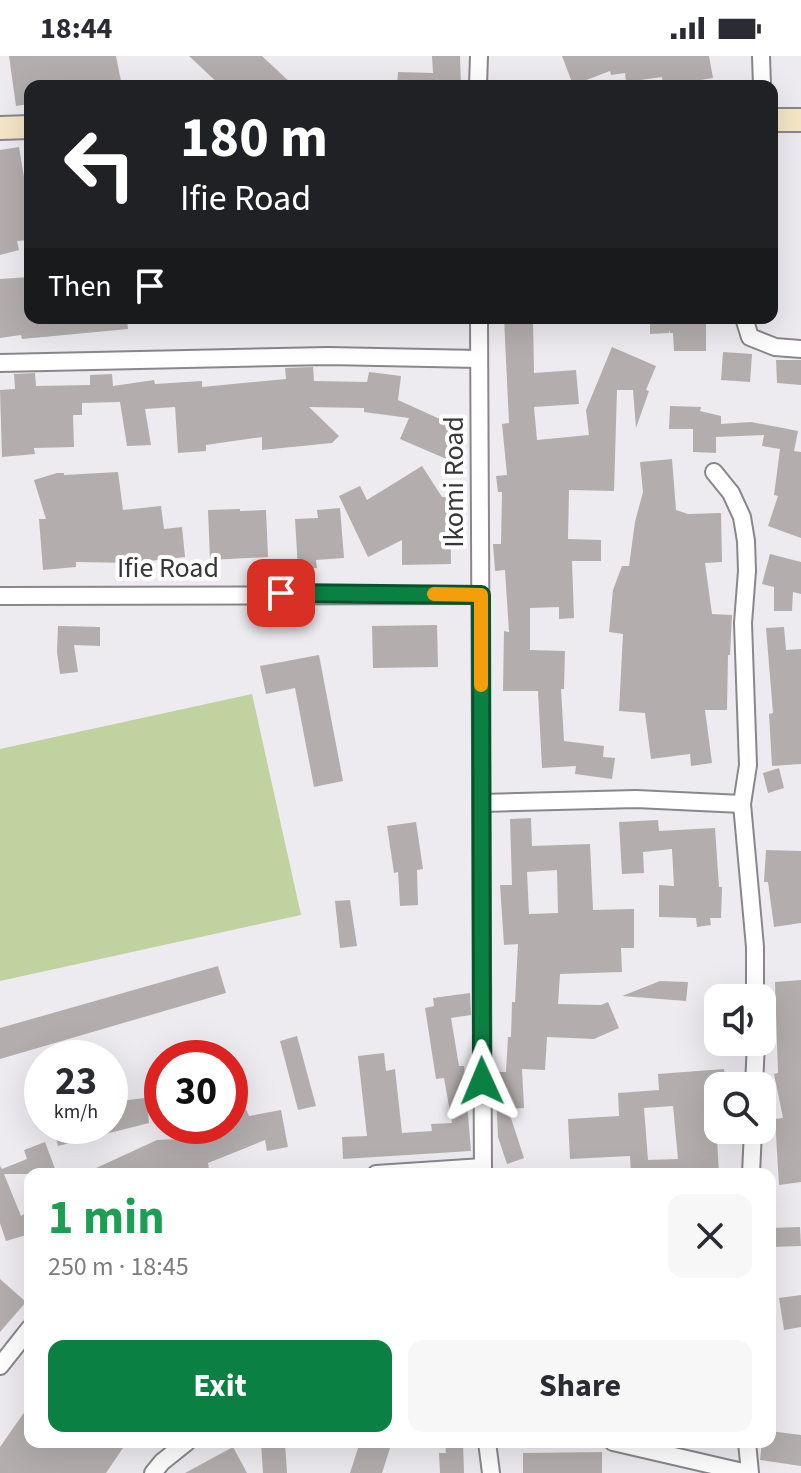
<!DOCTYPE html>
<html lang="en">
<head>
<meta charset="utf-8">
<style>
  :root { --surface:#fff; --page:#f7f7f7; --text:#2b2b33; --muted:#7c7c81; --accent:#0b8043 }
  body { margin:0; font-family:"Source Sans 3",sans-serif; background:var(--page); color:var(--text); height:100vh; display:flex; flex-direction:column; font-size:30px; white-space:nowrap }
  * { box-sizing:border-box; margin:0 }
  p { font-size:26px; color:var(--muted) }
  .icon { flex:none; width:44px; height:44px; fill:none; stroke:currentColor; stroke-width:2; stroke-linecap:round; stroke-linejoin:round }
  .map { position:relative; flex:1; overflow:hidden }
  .sheet { position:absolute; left:24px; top:1112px; width:752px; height:280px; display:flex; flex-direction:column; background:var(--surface); border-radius:16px; box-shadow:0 8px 32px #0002 }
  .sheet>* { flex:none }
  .hud { position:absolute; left:24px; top:24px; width:754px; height:244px; border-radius:16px; box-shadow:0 8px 32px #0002; background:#202124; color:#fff; overflow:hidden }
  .controls { position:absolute; left:704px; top:928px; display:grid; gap:16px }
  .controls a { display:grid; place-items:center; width:72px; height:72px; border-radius:16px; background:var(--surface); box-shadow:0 8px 32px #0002; font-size:40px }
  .speed { position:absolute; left:24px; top:984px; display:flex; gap:16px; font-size:40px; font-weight:700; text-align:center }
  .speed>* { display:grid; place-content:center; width:104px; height:104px; border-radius:50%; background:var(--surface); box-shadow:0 8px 32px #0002; line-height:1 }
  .speed small { font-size:20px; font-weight:400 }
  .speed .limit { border:12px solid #d22; background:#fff; color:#111 }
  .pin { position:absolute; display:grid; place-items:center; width:68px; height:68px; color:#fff; margin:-34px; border-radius:16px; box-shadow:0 4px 12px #0006 }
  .me { position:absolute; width:88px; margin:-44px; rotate:359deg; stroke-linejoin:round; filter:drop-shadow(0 0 6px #0008) }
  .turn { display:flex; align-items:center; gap:28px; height:168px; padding:0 24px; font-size:36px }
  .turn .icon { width:104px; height:104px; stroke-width:2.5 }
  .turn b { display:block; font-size:56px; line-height:68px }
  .then { display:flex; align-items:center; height:76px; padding:0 24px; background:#0003; gap:16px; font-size:30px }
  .round { display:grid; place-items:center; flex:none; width:84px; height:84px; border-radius:16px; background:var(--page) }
  .overview { display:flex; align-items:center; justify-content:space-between; height:136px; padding:0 24px }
  h1 { font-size:48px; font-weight:700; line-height:60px; color:#1e9e55 }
  .cta { display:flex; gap:16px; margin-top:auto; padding:16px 24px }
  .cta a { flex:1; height:92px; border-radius:16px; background:var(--accent); color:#fff; font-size:32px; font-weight:700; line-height:92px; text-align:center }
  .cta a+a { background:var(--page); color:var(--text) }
  .status { display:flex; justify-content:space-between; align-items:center; height:56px; padding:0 40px; background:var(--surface); direction:ltr }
  .status svg { height:22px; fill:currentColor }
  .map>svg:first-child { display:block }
</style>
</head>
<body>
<div class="status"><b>18:44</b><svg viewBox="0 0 49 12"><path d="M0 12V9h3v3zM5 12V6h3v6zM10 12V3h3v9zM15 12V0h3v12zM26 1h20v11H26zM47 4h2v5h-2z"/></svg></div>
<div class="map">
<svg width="801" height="1417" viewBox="0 0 801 1417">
  <rect width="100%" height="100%" fill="#edebef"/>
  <polygon fill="#bfd2a0" points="252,638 301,859 0,925 0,693"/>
  <g fill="#b3aead" fill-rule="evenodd">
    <polygon points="9,0 116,0 122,30 27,30 29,48 16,50"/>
    <polygon points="189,0 262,0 294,30 221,30"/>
    <polygon points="432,0 460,0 461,30 397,30 398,16 433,17"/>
    <polygon points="562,0 709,0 713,22 663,30 662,21 626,26 625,17 611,19 610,15 573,29"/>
    <polygon points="19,91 30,157 30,184 17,185 19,194 0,199 0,94"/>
    <polygon points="30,221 30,262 127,262 128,273 22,283 21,279 0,282 0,223"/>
    <polygon points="504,262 533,262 534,317 576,314 579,348 534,351 537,384 589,379 586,354 612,291 656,310 646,334 649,335 636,372 633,334 617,334 614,435 569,434 568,483 601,484 601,505 572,505 574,562 559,563 559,551 530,552 530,594 565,595 564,633 561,633 564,685 604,690 603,701 615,702 612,723 575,718 576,710 542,712 538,635 503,635 504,575 509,576 505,514 495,515 493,488 501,488 502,436 498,436 496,420 507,419 502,368 509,367"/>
    <polygon points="650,262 706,262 706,295 674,295 673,277 670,277 670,274 669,277 650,278"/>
    <polygon points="723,296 752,298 750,326 721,324"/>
    <polygon points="776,304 801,304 801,329 777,327"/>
    <polygon points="313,311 314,325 367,326 369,316 401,320 398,344 464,374 451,405 400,383 409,362 364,356 364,352 309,351 339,380 332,387 262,394 262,381 206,389 206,395 178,397 175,351 145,353 151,389 127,390 120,346 82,347 82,359 73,359 74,391 34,392 35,398 2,401 0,334 15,333 14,318 35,317 36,330 90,329 90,319 112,318 113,330 154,324 155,328 202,325 202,331 286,323 285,312"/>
    <polygon points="670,350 701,351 700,355 721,360 721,368 751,366 798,375 794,395 801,396 801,482 768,470 778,440 774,439 780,393 762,390 764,379 716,381 716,397 693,396 693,373 669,373"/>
    <polygon points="672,403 676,454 688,458 721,457 722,506 705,507 712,558 732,559 730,599 728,599 727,654 705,654 712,707 691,710 690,698 651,703 645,657 619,655 623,578 609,576 613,534 622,510 629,510 635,466 643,436 640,406"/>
    <polygon points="422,410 442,441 450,441 451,508 402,509 402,484 368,501 339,440 360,430 367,444"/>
    <polygon points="118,416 123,454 161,450 164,473 182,471 185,501 132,507 76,506 76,511 43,514 39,463 46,463 34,424 57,417 64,417 64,419"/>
    <polygon points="340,452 344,502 316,504 317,512 298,513 295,463 318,462 317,454"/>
    <polygon points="240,453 240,455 266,454 268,501 210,504 208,454"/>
    <polygon points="770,498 801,506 801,538 793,536 792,555 774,555 774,531 762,528"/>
    <polygon points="437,569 438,611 373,612 372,570"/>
    <polygon points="58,570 100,571 100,590 74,589 78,616 60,618 57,596"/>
    <polygon points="784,571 786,594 801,593 801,708 772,710 769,658 773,657 766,572"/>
    <polygon points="319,599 343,725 314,731 295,632 266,638 260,610"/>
    <polygon points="779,712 784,732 768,737 763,717"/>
    <path d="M531 762 532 790 590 788 593 854 634 853V892H621L622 916 560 918 558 948 601 949 608 946 619 972 594 983 547 981 545 1014 522 1013 524 1052 508 1053 524 1102 507 1108 498 1081 495 1016H506L508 981H511L512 946H515L518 888 504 889 500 829H512L510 763ZM557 814 558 857 529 858 527 816Z"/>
    <polygon points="658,764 659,775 715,772 719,831 722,831 721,862 710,862 711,869 697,871 696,862 659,861 659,829 674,830 672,793 643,796 644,817 622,818 619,766"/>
    <polygon points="416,766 423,813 417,814 418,849 400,850 398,816 394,817 387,770"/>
    <polygon points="766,794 801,795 801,867 774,871 768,826 764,826"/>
    <polygon points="350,844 357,890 340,892 335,845"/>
    <polygon points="218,910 226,937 0,1003 0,972"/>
    <polygon points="801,924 801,1126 779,1129 775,1063 783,1062 774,1018 778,1017 775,926"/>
    <polygon points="660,925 688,926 686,945 622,940"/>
    <polygon points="470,937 471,959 451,962 459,1010 464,1010 471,1095 343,1103 342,1081 367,1080 358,1000 384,997 386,1015 395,1013 402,1077 432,1075 431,1068 452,1067 444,1022 436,1023 425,952 434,950 433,942"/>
    <polygon points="297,980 316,1050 298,1054 280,985"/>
    <path d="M724 1013 726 1030H718V1046L715 1047 719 1118H631L630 1100 570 1103 568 1063 619 1060 618 1037 659 1034 658 1018ZM673 1050 678 1103 648 1104 644 1052Z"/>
    <polygon points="230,1014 249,1060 281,1054 288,1091 267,1095 265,1084 208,1107 209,1114 83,1118 157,1084 220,1081 215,1070 230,1070"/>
    <polygon points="162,1040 162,1050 148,1055 149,1067 58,1090 53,1070 110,1070 110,1050 128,1044"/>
    <polygon points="45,1086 57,1118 4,1118 21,1160 30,1154 30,1178 6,1185 0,1167 0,1110 2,1113 27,1103 24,1094"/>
    <polygon points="800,1171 801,1190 770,1191 770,1172"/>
    <polygon points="0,1223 26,1246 0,1276"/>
    <polygon points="801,1239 801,1271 784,1274 779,1242"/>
    <polygon points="30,1348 30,1386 127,1386 106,1417 0,1417 0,1391"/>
    <polygon points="770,1375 801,1379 801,1410 760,1404 762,1386 770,1386"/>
    <polygon points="261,1386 285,1386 287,1417 263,1417"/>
    <polygon points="360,1386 392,1386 382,1417 350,1417"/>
    <polygon points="445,1386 463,1386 464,1417 440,1417 439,1397 446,1397"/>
    <polygon points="233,1391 247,1417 185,1417"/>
    <polygon points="602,1396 602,1417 523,1417 523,1397"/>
  </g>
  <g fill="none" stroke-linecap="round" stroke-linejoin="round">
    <g stroke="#89878b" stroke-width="20">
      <g id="street">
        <polyline points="761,0 762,30"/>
        <polyline points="478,30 479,0"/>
        <polyline points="479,262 483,1118"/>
        <polyline points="744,262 750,281 775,291 801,293"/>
        <polyline points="0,307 328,300 479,303"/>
        <polyline points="714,416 731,437 742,461 746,485 747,515 743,567 748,709 742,748 755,891 755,942"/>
        <polyline points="0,540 481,539"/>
        <polyline points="482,747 636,743 742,748"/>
        <polyline points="754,1030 756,986"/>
        <polyline points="376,1118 483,1111"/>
        <polyline points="751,1118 753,1074"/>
        <polyline points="0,1310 30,1272"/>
        <polyline points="487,1386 491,1417"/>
        <polyline points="613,1386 747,1417"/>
        <polyline points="747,1386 750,1417"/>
        <polyline points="153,1417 162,1406 187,1386"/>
      </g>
    </g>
    <g stroke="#89878b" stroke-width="26">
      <g id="secondary">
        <polyline points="772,64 801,64"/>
        <polyline points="0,72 30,71"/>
      </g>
    </g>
    <use href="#street" stroke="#fff" stroke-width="16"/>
    <use href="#secondary" stroke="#f4e6c7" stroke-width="22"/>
  </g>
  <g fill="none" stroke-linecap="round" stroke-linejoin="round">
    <g stroke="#07532c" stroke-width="20">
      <polyline id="route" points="281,537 481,539 482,1025"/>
    </g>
    <use href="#route" stroke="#0b8043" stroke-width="14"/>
    <polyline stroke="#f59e0b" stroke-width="14" points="434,538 481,539 481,629"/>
  </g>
  <g text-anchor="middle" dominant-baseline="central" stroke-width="8" stroke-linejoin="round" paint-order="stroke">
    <g font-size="28" fill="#373638" stroke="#fff">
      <text transform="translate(454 426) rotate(-90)">Ikomi Road</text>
      <text x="168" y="512">Ifie Road</text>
    </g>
  </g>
</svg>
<div class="controls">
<a><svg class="icon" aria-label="sound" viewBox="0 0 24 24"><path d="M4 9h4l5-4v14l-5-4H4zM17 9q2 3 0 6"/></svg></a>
<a><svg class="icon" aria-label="search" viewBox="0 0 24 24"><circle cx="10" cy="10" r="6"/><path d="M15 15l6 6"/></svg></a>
</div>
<div class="speed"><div>23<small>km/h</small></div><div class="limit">30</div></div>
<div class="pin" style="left:281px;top:537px;background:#d93025"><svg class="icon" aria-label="arrive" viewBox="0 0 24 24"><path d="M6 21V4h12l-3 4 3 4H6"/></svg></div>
<svg class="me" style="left:482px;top:1025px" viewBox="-20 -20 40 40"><path d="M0-17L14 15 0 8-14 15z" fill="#0b8043" stroke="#fff" stroke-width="4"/></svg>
<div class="hud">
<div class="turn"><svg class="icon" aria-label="left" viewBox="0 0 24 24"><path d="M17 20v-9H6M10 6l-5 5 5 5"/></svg><div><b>180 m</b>Ifie Road</div></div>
<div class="then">Then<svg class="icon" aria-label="arrive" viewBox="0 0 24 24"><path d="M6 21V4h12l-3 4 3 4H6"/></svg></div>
</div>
<section class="sheet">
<div class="overview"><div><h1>1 min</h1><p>250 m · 18:45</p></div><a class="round"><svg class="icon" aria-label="close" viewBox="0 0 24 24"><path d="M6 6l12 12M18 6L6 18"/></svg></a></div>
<div class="cta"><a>Exit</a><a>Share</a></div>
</section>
</div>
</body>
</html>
